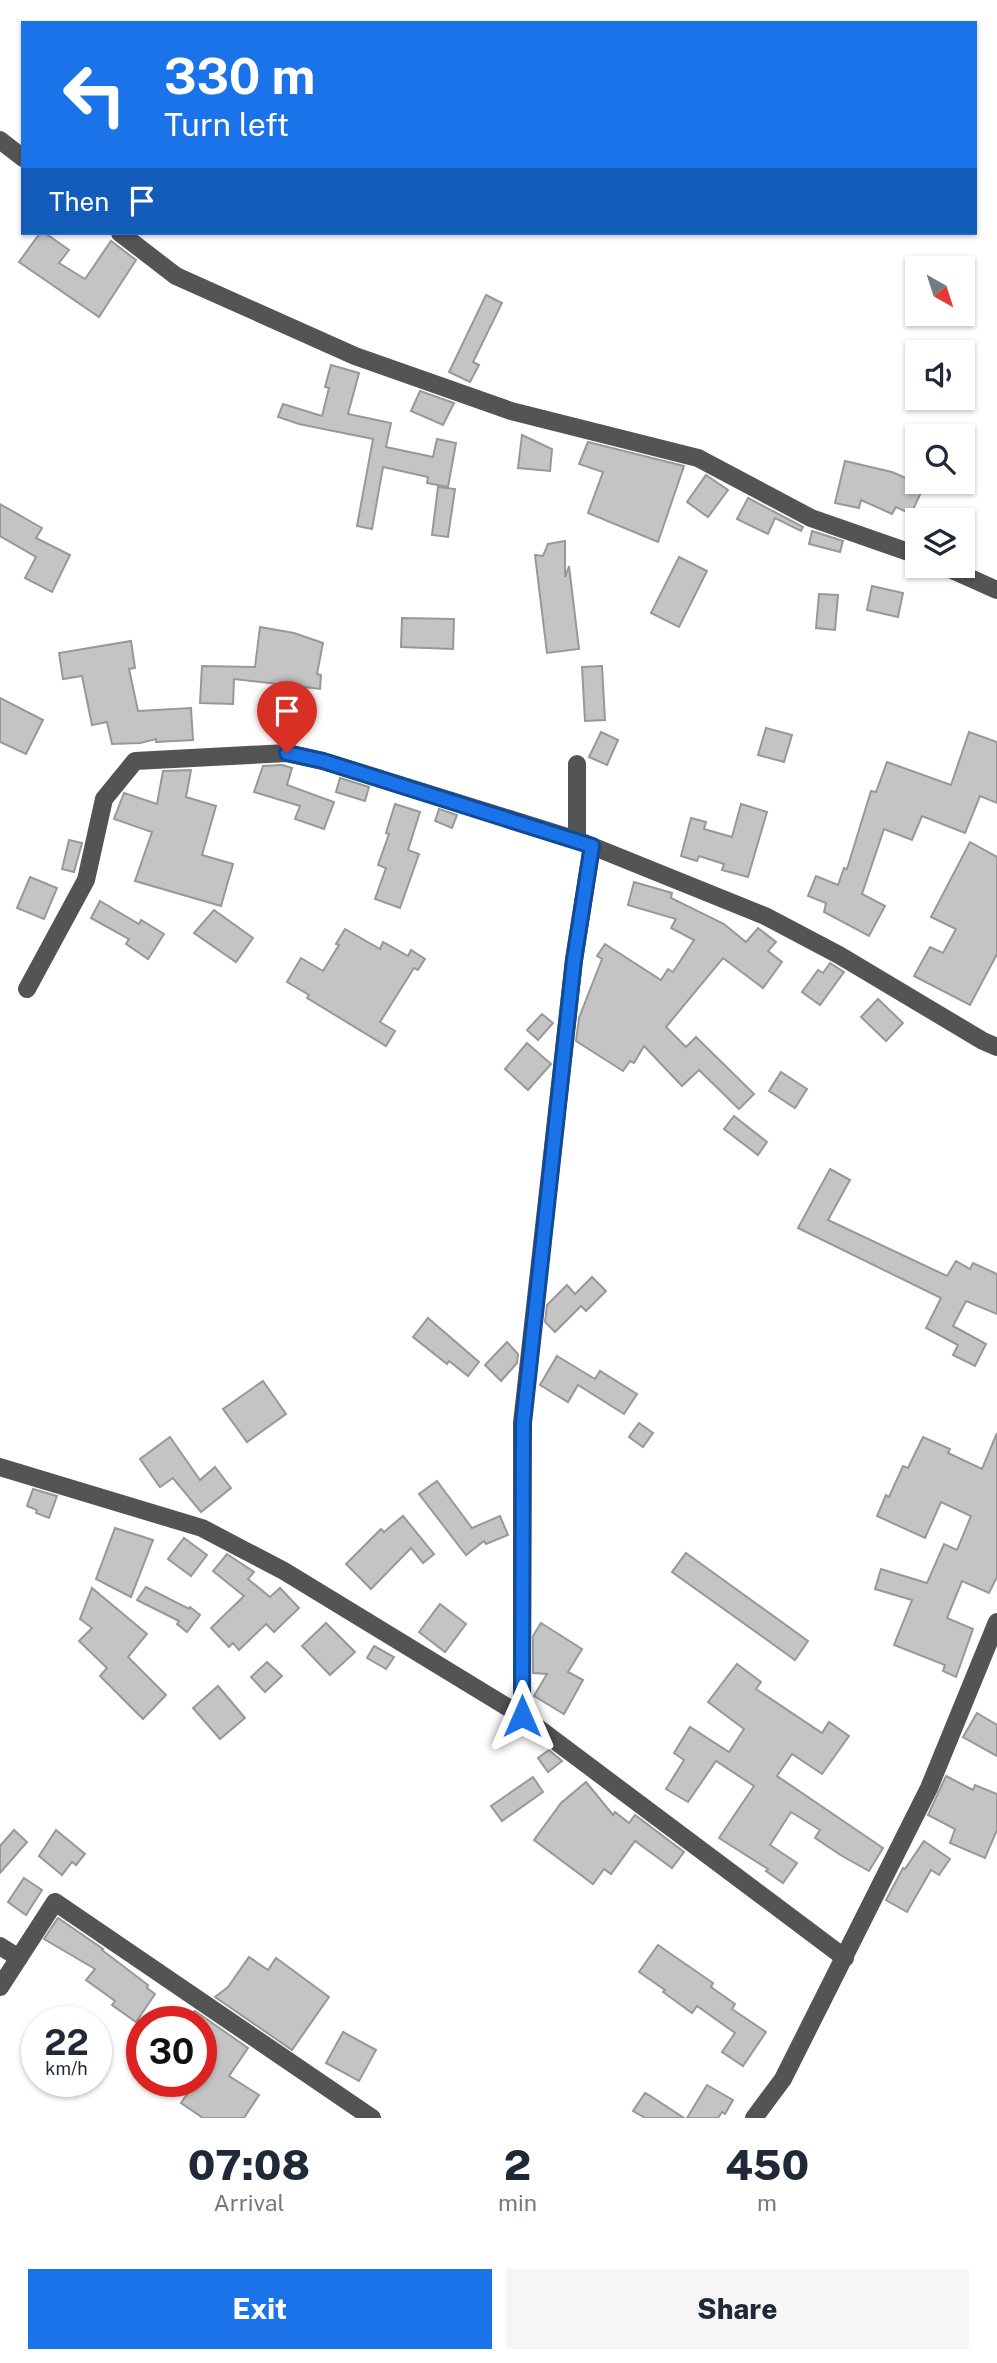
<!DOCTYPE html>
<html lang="en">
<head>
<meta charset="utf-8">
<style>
  :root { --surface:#fff; --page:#f6f6f7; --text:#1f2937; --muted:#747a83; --accent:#1a73e8 }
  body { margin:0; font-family:"Public Sans",sans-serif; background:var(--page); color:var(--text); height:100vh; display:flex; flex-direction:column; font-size:26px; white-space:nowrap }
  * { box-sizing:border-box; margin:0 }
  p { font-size:23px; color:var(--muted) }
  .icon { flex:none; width:38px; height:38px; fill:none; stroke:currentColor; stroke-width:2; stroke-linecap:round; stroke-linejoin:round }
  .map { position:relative; height:2118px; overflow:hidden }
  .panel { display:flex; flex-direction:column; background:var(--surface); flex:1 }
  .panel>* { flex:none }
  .top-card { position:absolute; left:21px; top:21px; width:956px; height:214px; border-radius:0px; box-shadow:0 2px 5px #0004; background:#1a73e8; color:#fff; overflow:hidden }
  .needle { width:46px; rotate:141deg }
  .fabs { position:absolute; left:905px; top:256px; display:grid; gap:14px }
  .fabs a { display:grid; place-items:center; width:70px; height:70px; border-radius:0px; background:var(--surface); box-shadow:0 2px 5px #0004; font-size:35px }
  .speed { position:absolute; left:21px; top:2006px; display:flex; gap:14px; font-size:35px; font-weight:700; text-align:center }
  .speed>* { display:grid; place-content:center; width:91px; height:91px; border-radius:50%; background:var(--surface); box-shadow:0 2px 5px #0004; line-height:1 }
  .speed small { font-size:18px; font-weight:400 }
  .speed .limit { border:10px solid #d22; background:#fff; color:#111 }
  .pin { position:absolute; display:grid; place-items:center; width:60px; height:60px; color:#fff; margin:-72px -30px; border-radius:50% 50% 50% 0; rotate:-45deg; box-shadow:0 0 7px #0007 }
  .pin .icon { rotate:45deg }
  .me { position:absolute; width:77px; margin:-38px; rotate:0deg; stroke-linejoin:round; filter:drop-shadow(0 0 5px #0008) }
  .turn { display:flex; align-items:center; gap:24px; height:147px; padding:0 28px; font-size:32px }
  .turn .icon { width:91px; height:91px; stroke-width:2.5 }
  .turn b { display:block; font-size:49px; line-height:60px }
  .then { display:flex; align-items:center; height:66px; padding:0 28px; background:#0003; gap:14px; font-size:26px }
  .eta { display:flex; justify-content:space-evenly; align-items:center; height:119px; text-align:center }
  .eta b { font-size:42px; font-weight:800; line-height:49px }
  .cta { display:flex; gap:14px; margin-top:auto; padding:14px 28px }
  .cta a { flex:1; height:80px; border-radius:0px; background:var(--accent); color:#fff; font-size:28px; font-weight:800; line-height:80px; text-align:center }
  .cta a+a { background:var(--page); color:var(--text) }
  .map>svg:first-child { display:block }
</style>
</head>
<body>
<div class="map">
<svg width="997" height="2118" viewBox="0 0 997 2118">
  <rect width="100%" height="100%" fill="#fff"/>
  <g fill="#c4c4c4" stroke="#989898" stroke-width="2">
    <polygon points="40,233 45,233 69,250 59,263 85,279 111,241 136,260 99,317 19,262"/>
    <polygon points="486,295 502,303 473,362 479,365 470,382 449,372"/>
    <polygon points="331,365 359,373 348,414 391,423 386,447 433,457 437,439 456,443 448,487 427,483 428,477 383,467 372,529 357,526 373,439 299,424 278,417 283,404 322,416 329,388 325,387"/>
    <polygon points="420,391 454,403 443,425 411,411"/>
    <polygon points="522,435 552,449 550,471 518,468"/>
    <polygon points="588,442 684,466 658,542 588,513 603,472 579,464"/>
    <polygon points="845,461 892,472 924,486 911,514 896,507 892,514 861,500 859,508 835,503"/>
    <polygon points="706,475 728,490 708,517 687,502"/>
    <polygon points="438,487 455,489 448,537 432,535"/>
    <polygon points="748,498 803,527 801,531 775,518 768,534 737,519"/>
    <polygon points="0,504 42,528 36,538 70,555 52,592 25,578 36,557 0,536"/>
    <polygon points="812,531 843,541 840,552 809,544"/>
    <polygon points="565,541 565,577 569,566 579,649 547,653 535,555 543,556 548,544"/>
    <polygon points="679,557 707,571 679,627 651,613"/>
    <polygon points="872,586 903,593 898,617 867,610"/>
    <polygon points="819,594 838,595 835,630 816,628"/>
    <polygon points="402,618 454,619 453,649 401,647"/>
    <polygon points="260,627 294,633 323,643 317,674 321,675 320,689 234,679 233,704 200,703 202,666 255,667"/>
    <polygon points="131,641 135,668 129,669 138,711 191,708 193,740 156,742 156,739 140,743 112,744 107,722 92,725 82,676 63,679 59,653"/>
    <polygon points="602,666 605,720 585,721 582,667"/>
    <polygon points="0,698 43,720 26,754 0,742"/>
    <polygon points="766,728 792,735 784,762 758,755"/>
    <polygon points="601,732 618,740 607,765 589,757"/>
    <polygon points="969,732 997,742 997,803 980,796 965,833 922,816 912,840 884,829 862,894 885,906 869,936 824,912 826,903 808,896 816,876 838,885 844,868 847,869 871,791 876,792 887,762 951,785"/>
    <polygon points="282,765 292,768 287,785 334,802 324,829 295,819 300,806 254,792 263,766"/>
    <polygon points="191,770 186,797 216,806 202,855 233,864 221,906 135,881 152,832 114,819 124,793 157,804 163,771"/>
    <polygon points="340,778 369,787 365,801 336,792"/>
    <polygon points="395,804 420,812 408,850 419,854 400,908 375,899 386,868 378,865 389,834 386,833"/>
    <polygon points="741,804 767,812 748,877 722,870 724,864 699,856 697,861 681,856 691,818 706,822 704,829 732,837"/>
    <polygon points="439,809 457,815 452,828 435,821"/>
    <polygon points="69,840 82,843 74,872 62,869"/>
    <polygon points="970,842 997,857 997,954 970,1005 914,976 930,947 943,953 956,929 931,917"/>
    <polygon points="30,877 57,888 44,919 17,908"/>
    <polygon points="634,882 672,893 671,898 724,924 746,942 758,928 776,942 768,951 782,962 763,988 723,958 666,1027 686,1047 696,1037 754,1094 739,1109 699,1070 682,1086 644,1046 634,1063 630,1061 623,1071 576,1041 579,1018 602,959 597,956 605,944 661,980 668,969 673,972 694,940 671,928 676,919 628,905"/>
    <polygon points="100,901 139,924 141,920 164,934 148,959 126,944 129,939 91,918"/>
    <polygon points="214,910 253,938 236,962 194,933"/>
    <polygon points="345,929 380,949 383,942 408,956 411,950 425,959 418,970 414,968 380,1022 395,1031 386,1046 307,998 309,995 287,982 301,958 323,971 339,945 336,944"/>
    <polygon points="830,963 844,972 820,1005 802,992 818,970 823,973"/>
    <polygon points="878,999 903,1023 886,1041 861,1017"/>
    <polygon points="542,1014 553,1023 538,1040 527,1030"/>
    <polygon points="527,1043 551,1064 528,1090 505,1069"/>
    <polygon points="781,1072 807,1089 795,1108 769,1091"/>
    <polygon points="734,1116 767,1142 758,1155 724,1129"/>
    <polygon points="830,1169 850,1180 828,1220 947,1276 956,1261 970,1269 973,1263 997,1274 997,1314 966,1301 953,1326 986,1344 975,1366 953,1355 958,1345 926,1328 941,1298 798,1228"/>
    <polygon points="592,1277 606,1291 586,1311 581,1306 555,1332 545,1322 547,1305 567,1285 575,1294"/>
    <polygon points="428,1318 479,1362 468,1376 449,1361 447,1364 413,1337"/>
    <polygon points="507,1342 518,1354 517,1363 501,1381 485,1365"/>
    <polygon points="557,1356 595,1379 600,1371 637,1394 624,1414 578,1385 568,1402 540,1385"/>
    <polygon points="263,1381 286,1414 247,1442 223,1409"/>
    <polygon points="639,1423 653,1433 643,1447 629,1437"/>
    <polygon points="997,1433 997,1577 989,1593 962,1581 947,1618 973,1629 956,1677 943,1671 945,1665 894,1645 912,1600 875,1589 881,1569 927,1583 944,1544 957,1550 971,1516 941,1502 925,1538 877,1516 886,1495 889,1497 903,1466 908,1468 923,1437 950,1449 948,1453 982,1469"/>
    <polygon points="170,1437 200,1480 215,1467 231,1488 201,1512 173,1478 160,1487 140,1459"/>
    <polygon points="437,1481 472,1528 500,1516 508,1535 486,1544 484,1541 466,1555 419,1494"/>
    <polygon points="33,1489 57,1496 49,1518 36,1513 37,1510 27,1506"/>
    <polygon points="403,1516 434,1554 423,1563 411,1548 371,1589 346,1564 381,1529 384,1532"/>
    <polygon points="115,1528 153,1540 131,1597 96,1579"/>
    <polygon points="184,1538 207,1555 191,1576 168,1559"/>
    <polygon points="686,1553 808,1641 795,1660 672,1572"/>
    <polygon points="227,1554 254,1572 248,1579 270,1597 280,1588 299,1608 274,1632 266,1624 239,1650 233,1643 229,1647 211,1628 244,1596 213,1571"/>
    <polygon points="146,1587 189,1609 190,1607 200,1615 187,1632 177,1624 179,1621 137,1600"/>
    <polygon points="92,1588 147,1634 128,1657 166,1695 143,1719 100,1676 107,1668 79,1641 92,1628 80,1619"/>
    <polygon points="440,1604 466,1624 445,1652 419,1632"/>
    <polygon points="326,1623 355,1652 330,1675 302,1646"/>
    <polygon points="541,1623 582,1649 568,1672 583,1680 564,1714 534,1696 547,1674 533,1673 533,1636"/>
    <polygon points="374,1646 394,1657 386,1669 367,1658"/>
    <polygon points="267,1662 282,1676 265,1692 251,1677"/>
    <polygon points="737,1664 761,1682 756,1689 822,1733 829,1722 849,1736 822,1774 792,1754 777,1776 883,1848 869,1871 842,1856 815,1838 820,1830 791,1812 770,1845 797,1863 783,1883 766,1871 768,1869 719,1838 754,1786 716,1761 688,1802 666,1789 684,1760 674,1753 690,1727 729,1752 744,1729 708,1702"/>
    <polygon points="218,1686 245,1718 220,1739 193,1708"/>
    <polygon points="977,1713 997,1725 997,1756 963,1737"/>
    <polygon points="549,1750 562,1761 548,1772 538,1758"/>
    <polygon points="946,1776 973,1790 975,1785 997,1794 997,1830 985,1858 950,1843 955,1829 928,1815"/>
    <polygon points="533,1777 543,1792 502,1821 491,1806"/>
    <polygon points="586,1782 613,1815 615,1812 629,1823 635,1815 684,1852 672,1868 635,1841 611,1874 604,1869 593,1884 534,1840 561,1803"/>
    <polygon points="14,1830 27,1842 0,1873 0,1846"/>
    <polygon points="56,1830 85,1854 76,1865 72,1862 62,1875 39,1856"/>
    <polygon points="924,1841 950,1859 939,1875 931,1870 907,1912 886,1900 903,1868 905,1869"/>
    <polygon points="24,1878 42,1890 26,1915 8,1902"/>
    <polygon points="58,1918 103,1949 102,1950 148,1985 147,1988 155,1994 136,2022 112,2005 115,2001 86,1980 95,1969 44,1939"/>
    <polygon points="658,1945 713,1983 711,1987 735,2004 732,2009 766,2032 743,2066 722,2052 735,2033 697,2006 692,2013 663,1992 665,1990 639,1972"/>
    <polygon points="249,1957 268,1970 276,1958 329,1997 292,2050 215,1997 228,1987"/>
    <polygon points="195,2011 248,2048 229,2076 259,2095 244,2118 203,2118 181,2103 196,2081 201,2081 201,2021 182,2021"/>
    <polygon points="343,2032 376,2050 359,2081 326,2063"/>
    <polygon points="707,2085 733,2100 725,2114 722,2112 718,2118 687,2118"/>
    <polygon points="645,2093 649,2095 684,2118 645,2118 633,2111"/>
  </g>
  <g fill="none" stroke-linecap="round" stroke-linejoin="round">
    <g stroke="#545454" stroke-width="18">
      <polyline points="0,140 23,158"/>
      <polyline points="120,233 176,276 355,356 511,411 698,458 811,518 917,555"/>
      <polyline points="941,565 997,590"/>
      <polyline points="577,840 577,764"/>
      <polyline points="27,989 86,880 104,799 135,761 287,753 323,761 577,840 765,916 839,955 983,1041 997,1047"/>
      <polyline points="0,1467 202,1528 284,1571 522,1716 845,1958"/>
      <polyline points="522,1716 522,1423 574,960 592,846"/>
      <polyline points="0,1946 19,1958"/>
      <polyline points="0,1987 55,1902 372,2118"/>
      <polyline points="754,2118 783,2079 929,1788 997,1622"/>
    </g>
  </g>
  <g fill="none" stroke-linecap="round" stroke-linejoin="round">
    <g stroke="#114b97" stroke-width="18">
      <polyline id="route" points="287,753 323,761 592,846 574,960 523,1423 522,1716"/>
    </g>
    <use href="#route" stroke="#1a73e8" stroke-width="12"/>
  </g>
</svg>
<div class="fabs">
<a><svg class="needle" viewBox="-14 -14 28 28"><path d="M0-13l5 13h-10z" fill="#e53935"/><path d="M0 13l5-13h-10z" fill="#747a83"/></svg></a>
<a><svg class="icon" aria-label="sound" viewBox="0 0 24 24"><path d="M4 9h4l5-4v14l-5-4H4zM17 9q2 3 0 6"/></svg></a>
<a><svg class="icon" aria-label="search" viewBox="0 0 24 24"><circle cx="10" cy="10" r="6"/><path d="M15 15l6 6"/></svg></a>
<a><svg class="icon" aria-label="layers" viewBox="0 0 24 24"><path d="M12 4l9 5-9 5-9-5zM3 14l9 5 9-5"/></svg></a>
</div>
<div class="speed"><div>22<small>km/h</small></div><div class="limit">30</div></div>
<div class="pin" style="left:287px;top:753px;background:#d93025"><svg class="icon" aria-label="arrive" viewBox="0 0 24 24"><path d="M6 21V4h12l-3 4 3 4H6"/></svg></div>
<svg class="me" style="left:522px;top:1716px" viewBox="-20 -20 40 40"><path d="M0-17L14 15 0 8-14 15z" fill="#1a73e8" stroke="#fff" stroke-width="4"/></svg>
<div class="top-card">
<div class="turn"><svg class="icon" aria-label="left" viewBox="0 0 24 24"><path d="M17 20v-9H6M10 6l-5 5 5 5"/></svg><div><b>330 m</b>Turn left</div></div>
<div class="then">Then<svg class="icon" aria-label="arrive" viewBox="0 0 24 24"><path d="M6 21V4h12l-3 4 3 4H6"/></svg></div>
</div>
</div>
<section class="panel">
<div class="eta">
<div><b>07:08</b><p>Arrival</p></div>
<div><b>2</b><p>min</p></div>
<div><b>450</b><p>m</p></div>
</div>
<div class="cta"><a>Exit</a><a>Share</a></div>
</section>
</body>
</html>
